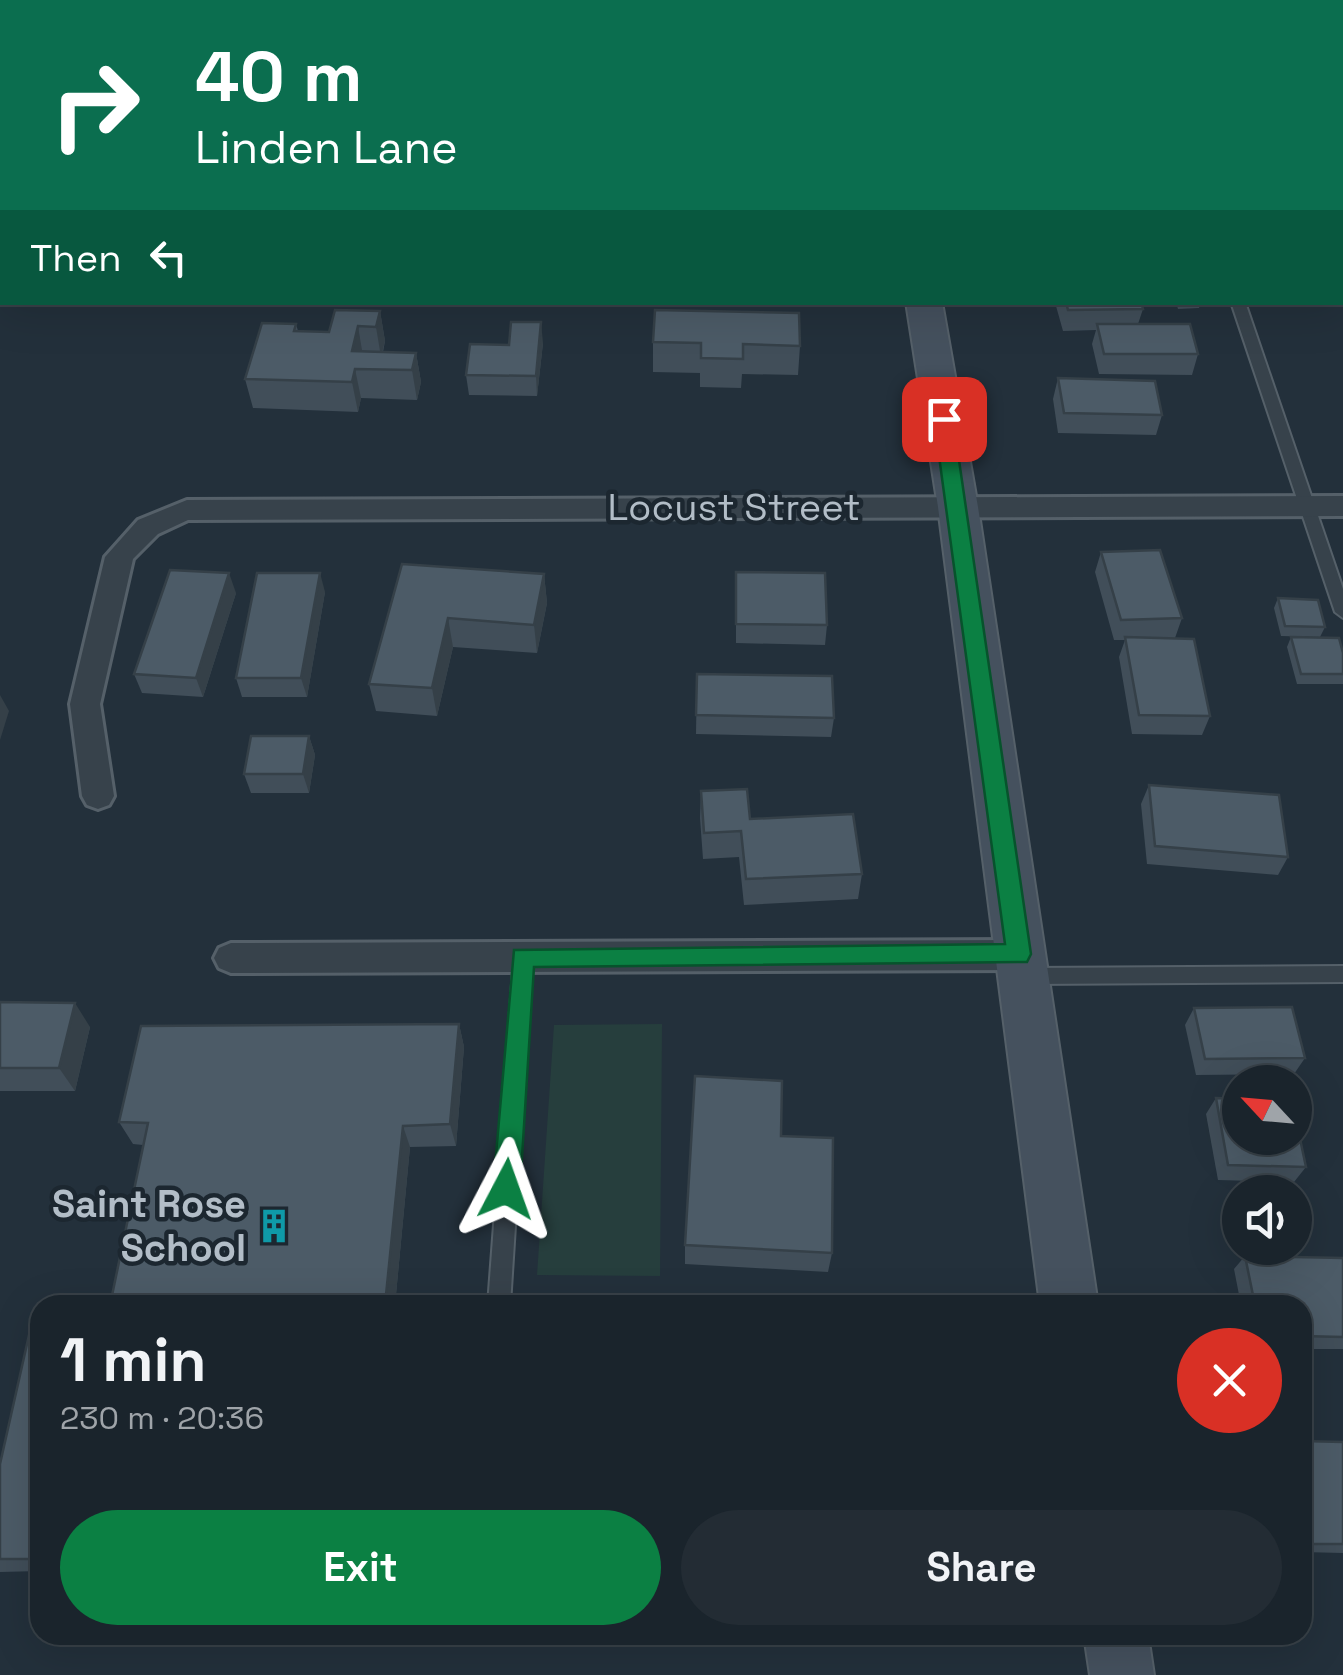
<!DOCTYPE html>
<html lang="en">
<head>
<meta charset="utf-8">
<style>
  :root { --surface:#1a242c; --page:#232c34; --text:#f1f3f6; --muted:#9fa4a9; --line:#384148; --accent:#0b8043 }
  body { margin:0; font-family:"Space Grotesk",sans-serif; background:var(--page); color:var(--text); height:100vh; display:flex; flex-direction:column; font-size:38px; white-space:nowrap }
  * { box-sizing:border-box; margin:0 }
  p { font-size:32px; color:var(--muted) }
  .icon { flex:none; width:55px; height:55px; fill:none; stroke:currentColor; stroke-width:2; stroke-linecap:round; stroke-linejoin:round }
  .map { position:relative; flex:1; overflow:hidden }
  .panel { position:absolute; left:30px; top:1295px; width:1282px; height:350px; display:flex; flex-direction:column; background:var(--surface); border-radius:30px; box-shadow:0 10px 40px #0002,0 0 0 2px var(--line) }
  .panel>* { flex:none }
  .top-card { position:absolute; left:0px; top:0px; width:1345px; height:305px; box-shadow:0 10px 40px #0002,0 0 0 2px var(--line); background:#0b6e4f; color:#fff; overflow:hidden }
  .needle { width:65px; rotate:296deg }
  .buttons { position:absolute; left:1222px; top:1065px; display:grid; gap:20px }
  .buttons a { display:grid; place-items:center; width:90px; height:90px; border-radius:50%; background:var(--surface); box-shadow:0 10px 40px #0002,0 0 0 2px var(--line); font-size:50px }
  .pin { position:absolute; display:grid; place-items:center; width:85px; height:85px; color:#fff; margin:-42px; border-radius:20px; box-shadow:0 5px 15px #0006 }
  .me { position:absolute; width:110px; margin:-55px; rotate:4deg; stroke-linejoin:round; filter:drop-shadow(0 0 8px #0008) }
  .turn { display:flex; align-items:center; gap:35px; height:210px; padding:0 30px; font-size:45px }
  .turn .icon { width:130px; height:130px; stroke-width:2.5 }
  .turn b { display:block; font-size:70px; line-height:85px }
  .then { display:flex; align-items:center; height:95px; padding:0 30px; background:#0003; gap:20px; font-size:38px }
  .round { display:grid; place-items:center; flex:none; width:105px; height:105px; border-radius:52px; background:var(--page) }
  .head { display:flex; align-items:center; justify-content:space-between; height:170px; padding:0 30px }
  h1 { font-size:60px; font-weight:700; line-height:75px }
  .button { display:flex; gap:20px; margin-top:auto; padding:20px 30px }
  .button a { flex:1; height:115px; border-radius:60px; background:var(--accent); color:#fff; font-size:40px; font-weight:700; line-height:115px; text-align:center }
  .button a+a { background:var(--page); color:var(--text) }
  .map>svg:first-child { display:block }
</style>
</head>
<body>
<div class="map">
<svg width="1343" height="1675" viewBox="0 0 1343 1675">
  <rect width="100%" height="100%" fill="#23303b"/>
  <polygon fill="#263e3d" points="662,1024 660,1276 537,1275 554,1025"/>
  <g fill="none" stroke-linecap="round" stroke-linejoin="round">
    <g stroke="#556069" stroke-width="4">
      <g id="service">
        <polygon points="1131,0 1143,0 1144,2 1133,2"/>
        <rect x="1342" y="186" width="1" height="8"/>
        <polygon points="1231,302 1245,302 1343,589 1343,618 1335,612"/>
        <polygon points="523,949 530,951 532,957 510,1305 488,1305 514,957 516,951"/>
        <polygon points="1343,966 1343,982 1029,984 1022,982 1020,976 1022,970 1029,968"/>
      </g>
    </g>
    <g stroke="#556069" stroke-width="6">
      <g id="minor">
        <polygon points="1343,496 1343,516 188,520 158,534 133,559 100,704 114,796 109,805 98,809 87,805 82,796 70,704 105,557 138,520 187,500"/>
        <polygon points="1019,940 1031,945 1036,955 1031,965 1019,970 231,973 219,968 214,958 219,948 231,943"/>
      </g>
    </g>
    <g stroke="#556069" stroke-width="4">
      <g id="secondary">
        <rect x="861" y="0" width="30" height="2"/>
        <polygon points="906,302 942,302 978,507 1098,1305 1040,1305 938,507"/>
        <polygon points="1084,1635 1148,1635 1154,1675 1090,1675"/>
      </g>
    </g>
    <use href="#service" fill="#37424b" fill-rule="evenodd"/>
    <use href="#minor" fill="#37424b" fill-rule="evenodd"/>
    <use href="#secondary" fill="#45515e" fill-rule="evenodd"/>
  </g>
  <g fill="#414e59">
    <rect x="963" y="0" width="115" height="2"/>
    <polygon points="1286,0 1343,0 1343,22 1342,2 1285,2"/>
    <polygon points="1057,302 1141,302 1143,309 1138,324 1198,354 1192,375 1099,374 1092,344 1096,330 1063,331 1056,306"/>
    <polygon points="1176,302 1201,302 1199,308 1178,309"/>
    <polygon points="380,311 385,341 383,352 416,353 421,382 417,400 361,398 358,412 253,408 245,379 296,324 298,331 329,332"/>
    <polygon points="653,342 800,346 798,375 742,374 741,388 700,387 700,373 653,372"/>
    <polygon points="543,343 537,396 469,395 466,375 509,345"/>
    <polygon points="1058,378 1162,415 1156,435 1058,433 1053,399"/>
    <polygon points="1101,552 1182,618 1175,638 1210,716 1202,735 1132,734 1119,657 1125,640 1114,640 1095,572"/>
    <polygon points="402,564 544,574 547,603 537,653 453,647 437,716 376,711 369,684"/>
    <polygon points="736,572 827,625 825,645 736,643"/>
    <polygon points="325,592 307,697 242,697 236,678"/>
    <polygon points="236,593 203,697 142,693 134,674"/>
    <polygon points="1278,598 1325,627 1320,637 1281,636 1274,608"/>
    <polygon points="1291,637 1343,653 1343,684 1297,684 1287,647"/>
    <polygon points="697,674 834,718 831,737 696,734"/>
    <polygon points="309,736 315,755 309,793 251,793 244,774"/>
    <polygon points="1149,785 1288,857 1278,875 1147,864 1141,804"/>
    <polygon points="701,791 750,819 862,874 858,899 744,905 739,857 703,859 700,818"/>
    <polygon points="0,1002 90,1027 75,1091 0,1091"/>
    <polygon points="1194,1008 1305,1058 1294,1074 1196,1075 1185,1025"/>
    <polygon points="459,1024 464,1047 456,1146 410,1147 395,1305 110,1305 143,1145 133,1144 119,1122"/>
    <polygon points="1216,1098 1306,1167 1294,1182 1218,1180 1206,1114"/>
    <polygon points="781,1136 832,1253 828,1272 685,1264 685,1245"/>
    <polygon points="1245,1256 1343,1258 1343,1349 1302,1349 1302,1305 1241,1305 1234,1269"/>
    <polygon points="40,1335 40,1571 0,1572 0,1464"/>
    <polygon points="1302,1441 1343,1442 1343,1553 1302,1552"/>
  </g>
  <g fill="#354048">
    <polygon points="2,49 2,98 0,103 0,54"/>
    <polygon points="380,311 385,341 381,357 376,327"/>
    <polygon points="541,322 543,343 537,396 536,376"/>
    <polygon points="358,326 363,356 355,369 361,398 358,412 352,382 352,351"/>
    <polygon points="416,353 421,382 417,400 412,370"/>
    <polygon points="229,573 236,593 203,697 196,678"/>
    <polygon points="320,573 325,592 307,697 301,678"/>
    <polygon points="544,574 547,603 537,653 534,625"/>
    <polygon points="448,618 453,647 437,716 432,688"/>
    <polygon points="0,695 9,711 0,740"/>
    <polygon points="309,736 315,755 309,793 303,774"/>
    <polygon points="75,1003 90,1027 75,1091 59,1068"/>
    <polygon points="459,1024 464,1047 456,1146 450,1124"/>
    <polygon points="403,1126 410,1147 395,1305 385,1305"/>
  </g>
  <g fill="#4c5b67" stroke="#354048" stroke-width="2.5">
    <polygon points="0,0 18,0 81,2 2,2 2,49 0,54"/>
    <rect x="640" y="0" width="130" height="2"/>
    <polygon points="1297,0 1343,0 1343,2 1297,1"/>
    <polygon points="258,1 307,2 257,2"/>
    <polygon points="404,1 466,2 404,2"/>
    <polygon points="1066,302 1141,302 1143,309 1068,310"/>
    <polygon points="335,310 380,311 376,327 358,326 352,351 416,353 412,370 355,369 352,382 245,379 262,323 296,324 294,331 329,332"/>
    <polygon points="655,310 799,313 800,346 743,344 743,359 701,358 701,343 653,342"/>
    <polygon points="511,322 541,322 536,376 466,375 470,344 509,345"/>
    <polygon points="1097,324 1190,324 1198,354 1104,354"/>
    <polygon points="1058,378 1155,381 1162,415 1064,413"/>
    <polygon points="1160,550 1182,618 1121,620 1101,552"/>
    <polygon points="402,564 544,574 534,625 448,618 432,688 369,684"/>
    <polygon points="170,570 229,573 196,678 134,674"/>
    <polygon points="736,572 825,573 827,625 736,624"/>
    <polygon points="257,573 320,573 301,678 236,678"/>
    <polygon points="1278,598 1318,600 1325,627 1285,626"/>
    <polygon points="1125,637 1194,639 1210,716 1139,715"/>
    <polygon points="1291,637 1339,638 1343,653 1343,674 1301,674"/>
    <polygon points="697,674 832,676 834,718 696,715"/>
    <polygon points="251,736 309,736 303,774 244,774"/>
    <polygon points="1149,785 1279,795 1288,857 1155,846"/>
    <polygon points="747,789 750,819 853,814 862,874 746,879 741,831 704,833 701,791"/>
    <polygon points="0,1002 75,1003 59,1068 0,1068"/>
    <polygon points="1292,1007 1305,1058 1205,1059 1194,1008"/>
    <polygon points="459,1024 450,1124 403,1126 385,1305 110,1305 148,1123 119,1122 141,1026"/>
    <polygon points="695,1076 782,1081 781,1136 833,1138 832,1253 685,1245"/>
    <polygon points="1216,1098 1240,1099 1240,1138 1295,1138 1295,1115 1306,1167 1228,1165"/>
    <polygon points="1245,1256 1343,1258 1343,1337 1302,1336 1302,1305 1255,1305"/>
    <polygon points="29,1335 40,1335 40,1559 0,1559 0,1464"/>
    <polygon points="1302,1441 1343,1442 1343,1544 1307,1544 1302,1521"/>
  </g>
  <polygon fill="#0b8043" stroke="#07532c" stroke-width="2.5" points="944,413 953,419 1031,954 1027,962 534,967 520,1189 516,1198 506,1201 497,1198 493,1189 514,950 1005,944 934,419"/>
  <defs>
    <g id="building-bare" transform="scale(2.7)"><path d="M-4-6H4V6H1V3H-1V6H-4ZM-2.5-4.3h1.7v1.8h-1.7ZM.8-4.3h1.7v1.8H.8ZM-2.5-1h1.7V.8h-1.7ZM.8-1h1.7V.8H.8Z" fill="#0f9aa8" stroke="#1c2730" stroke-width="2.5" paint-order="stroke"/></g>
  </defs>
  <g fill-rule="evenodd">
    <use href="#building-bare" x="274" y="1226"/>
  </g>
  <g text-anchor="middle" dominant-baseline="central" stroke-width="9" stroke-linejoin="round" paint-order="stroke">
    <g font-size="38" fill="#b2bdc7" stroke="#1c2730">
      <text x="734" y="507">Locust Street</text>
    </g>
    <g font-size="38" font-weight="bold" fill="#b2bdc7" stroke="#1c2730" text-anchor="end">
      <text x="246" y="1204">Saint Rose<tspan x="246" dy="44">School</tspan></text>
    </g>
  </g>
</svg>
<div class="buttons">
<a><svg class="needle" viewBox="-14 -14 28 28"><path d="M0-13l5 13h-10z" fill="#e53935"/><path d="M0 13l5-13h-10z" fill="#9fa4a9"/></svg></a>
<a><svg class="icon" aria-label="sound" viewBox="0 0 24 24"><path d="M4 9h4l5-4v14l-5-4H4zM17 9q2 3 0 6"/></svg></a>
</div>
<div class="pin" style="left:944px;top:419px;background:#d93025"><svg class="icon" aria-label="arrive" viewBox="0 0 24 24"><path d="M6 21V4h12l-3 4 3 4H6"/></svg></div>
<svg class="me" style="left:506px;top:1189px" viewBox="-20 -20 40 40"><path d="M0-17L14 15 0 8-14 15z" fill="#0b8043" stroke="#fff" stroke-width="4"/></svg>
<div class="top-card">
<div class="turn"><svg class="icon" aria-label="right" viewBox="0 0 24 24"><path d="M7 20v-9h11M14 6l5 5-5 5"/></svg><div><b>40 m</b>Linden Lane</div></div>
<div class="then">Then<svg class="icon" aria-label="left" viewBox="0 0 24 24"><path d="M17 20v-9H6M10 6l-5 5 5 5"/></svg></div>
</div>
<section class="panel">
<div class="head"><div><h1>1 min</h1><p>230 m · 20:36</p></div><a class="round" style="background:#d93025;color:#fff"><svg class="icon" aria-label="close" viewBox="0 0 24 24"><path d="M6 6l12 12M18 6L6 18"/></svg></a></div>
<div class="button"><a>Exit</a><a>Share</a></div>
</section>
</div>
</body>
</html>
